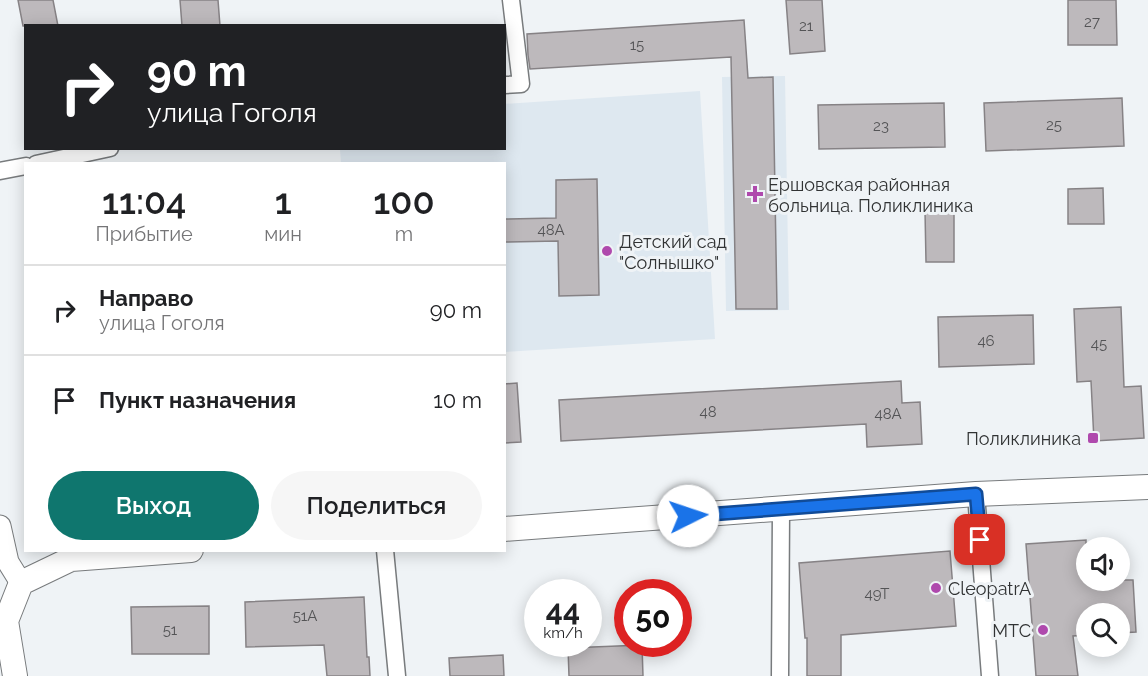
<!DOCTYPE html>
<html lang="ru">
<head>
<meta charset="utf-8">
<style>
  :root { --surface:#fff; --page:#f6f6f6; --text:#202124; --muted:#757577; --line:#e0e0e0; --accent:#0f766e }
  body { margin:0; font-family:Raleway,sans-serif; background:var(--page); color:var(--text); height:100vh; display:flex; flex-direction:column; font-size:22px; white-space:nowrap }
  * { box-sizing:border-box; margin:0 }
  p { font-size:20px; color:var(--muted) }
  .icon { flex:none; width:33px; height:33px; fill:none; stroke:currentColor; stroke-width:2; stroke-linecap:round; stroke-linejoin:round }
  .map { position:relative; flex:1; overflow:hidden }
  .drawer { position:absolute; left:24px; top:162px; width:482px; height:390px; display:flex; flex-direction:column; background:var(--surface); border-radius:0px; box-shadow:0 3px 15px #0003 }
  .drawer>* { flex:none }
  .hud { position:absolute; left:24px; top:24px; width:482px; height:126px; border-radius:0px; box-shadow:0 3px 15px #0003; background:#202124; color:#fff; overflow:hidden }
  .tools { position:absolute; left:1076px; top:537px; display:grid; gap:12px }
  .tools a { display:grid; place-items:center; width:54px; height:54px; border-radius:50%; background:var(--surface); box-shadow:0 3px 15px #0003; font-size:30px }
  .speed { position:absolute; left:524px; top:579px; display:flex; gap:12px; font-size:30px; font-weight:700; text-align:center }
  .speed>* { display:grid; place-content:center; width:78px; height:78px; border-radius:50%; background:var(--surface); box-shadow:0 3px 15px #0003; line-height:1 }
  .speed small { font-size:15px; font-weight:400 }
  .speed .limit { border:9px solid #d22; background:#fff; color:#111 }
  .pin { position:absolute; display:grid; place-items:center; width:51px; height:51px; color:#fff; margin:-26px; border-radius:12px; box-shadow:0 3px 9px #0006 }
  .me { position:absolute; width:66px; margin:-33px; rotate:86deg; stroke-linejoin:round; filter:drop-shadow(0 0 4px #0008) }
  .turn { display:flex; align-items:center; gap:21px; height:126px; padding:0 24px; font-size:27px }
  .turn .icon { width:78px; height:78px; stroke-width:2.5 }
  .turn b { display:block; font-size:42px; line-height:51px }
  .eta { display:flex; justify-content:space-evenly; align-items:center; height:102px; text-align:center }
  .eta b { font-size:36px; font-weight:600; line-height:42px }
  .primary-button { display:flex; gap:12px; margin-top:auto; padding:12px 24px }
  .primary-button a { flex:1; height:69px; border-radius:36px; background:var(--accent); color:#fff; font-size:24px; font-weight:600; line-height:69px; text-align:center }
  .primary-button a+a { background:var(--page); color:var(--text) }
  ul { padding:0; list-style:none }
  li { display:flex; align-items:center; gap:18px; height:90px; padding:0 24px; border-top:2px solid var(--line) }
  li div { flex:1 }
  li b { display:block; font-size:22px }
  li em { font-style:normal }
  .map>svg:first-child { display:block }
</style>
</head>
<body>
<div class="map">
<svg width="1148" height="676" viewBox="0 0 1148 676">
  <rect width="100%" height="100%" fill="#eff3f6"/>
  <g fill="#dee8f0">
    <polygon points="785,76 789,310 726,311 722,77"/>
    <polygon points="700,91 715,339 504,352 504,164 341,163 340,149 504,148 504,104"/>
  </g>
  <g fill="#bdb9bc" stroke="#868285" stroke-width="1.5">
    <polygon points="18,0 53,0 58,26 23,26"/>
    <polygon points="180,0 218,0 220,26 182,26"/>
    <polygon points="786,0 822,0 825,51 790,54"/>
    <polygon points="1068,0 1116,0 1117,45 1068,45"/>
    <polygon points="744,20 748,78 773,77 777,309 736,309 731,57 530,69 528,55 527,34"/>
    <polygon points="1122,98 1124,146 986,151 984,103"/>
    <polygon points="944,103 945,147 819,149 818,105"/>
    <polygon points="597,179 599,295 559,296 558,241 504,242 504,219 556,218 556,180"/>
    <polygon points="1103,188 1104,224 1068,224 1068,189"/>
    <polygon points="954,210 954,262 926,262 925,211"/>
    <polygon points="1121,307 1124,387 1141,386 1144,438 1094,441 1091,381 1077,382 1074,309"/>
    <polygon points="1033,315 1034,364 939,367 938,317"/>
    <polygon points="901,381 902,403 920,402 922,444 867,447 866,424 561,441 559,400"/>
    <polygon points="517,383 521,442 504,443 504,384"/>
    <polygon points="1086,540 1086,580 1133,580 1136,632 1119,633 1119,614 1086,614 1086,635 1073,636 1078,676 1036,676 1026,544"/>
    <polygon points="950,551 956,626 841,635 841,676 807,676 807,638 805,638 799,563"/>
    <polygon points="364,597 367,657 369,657 370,676 327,676 324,645 246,647 245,602"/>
    <polygon points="209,606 209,654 132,654 131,607"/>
    <polygon points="642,645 643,676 569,676 568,648"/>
    <polygon points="503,655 504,676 450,676 449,658"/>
  </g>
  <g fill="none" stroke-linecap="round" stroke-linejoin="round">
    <g stroke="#787b7d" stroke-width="19">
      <g id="minor">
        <polyline points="504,85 521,84 511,0"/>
        <polyline points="36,164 110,148"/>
        <polyline points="0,171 26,166"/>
        <polyline points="976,494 990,676"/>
        <polyline points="385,550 397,676"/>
        <polyline points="780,676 781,510"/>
      </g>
    </g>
    <g stroke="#787b7d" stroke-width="23">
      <polyline id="tertiary" points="0,526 8,562 21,583"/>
    </g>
    <g stroke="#787b7d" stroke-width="26">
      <g id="secondary">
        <polyline points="504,529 976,494 1148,487"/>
        <polyline points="15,676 6,621 21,583 71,559 191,550"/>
      </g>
    </g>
    <use href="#minor" stroke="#fff" stroke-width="16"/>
    <use href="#tertiary" stroke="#fff" stroke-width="21"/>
    <use href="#secondary" stroke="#fff" stroke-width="24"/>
  </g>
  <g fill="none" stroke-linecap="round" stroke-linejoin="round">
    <g stroke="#114b97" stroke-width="15">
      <polyline id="route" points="688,516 976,494 980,540"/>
    </g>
    <use href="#route" stroke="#1a73e8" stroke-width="10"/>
  </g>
  <g fill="#af49ad" stroke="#eff3f6" stroke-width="2">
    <path d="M752 185h6v6h6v6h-6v6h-6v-6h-6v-6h6z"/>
    <circle cx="607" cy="251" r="6"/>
    <rect x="1087" y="432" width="12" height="12" rx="3"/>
    <circle cx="936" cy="588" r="6"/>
    <circle cx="1043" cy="630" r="6"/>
  </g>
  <g text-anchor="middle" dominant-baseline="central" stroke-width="6" stroke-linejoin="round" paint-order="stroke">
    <g font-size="15" fill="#545456">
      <text x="1092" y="22">27</text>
      <text x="806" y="26">21</text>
      <text x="637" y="45">15</text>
      <text x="1054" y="125">25</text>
      <text x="881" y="126">23</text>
      <text x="551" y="230">48А</text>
      <text x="986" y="341">46</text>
      <text x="1099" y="344">45</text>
      <text x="708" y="412">48</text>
      <text x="888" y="414">48А</text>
      <text x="877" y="594">49Т</text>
      <text x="305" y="616">51А</text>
      <text x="170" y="630">51</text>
    </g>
    <g font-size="18" fill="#313334" stroke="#eff3f6" text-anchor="start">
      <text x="768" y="184">Ершовская районная<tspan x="768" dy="21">больница. Поликлиника</tspan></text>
      <text x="619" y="241">Детский сад<tspan x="619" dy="21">"Солнышко"</tspan></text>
      <text x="1081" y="438" text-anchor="end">Поликлиника</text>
      <text x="948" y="588">CleopatrA</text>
      <text x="1031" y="630" text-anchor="end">МТС</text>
    </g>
  </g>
</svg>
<div class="tools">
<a><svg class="icon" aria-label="sound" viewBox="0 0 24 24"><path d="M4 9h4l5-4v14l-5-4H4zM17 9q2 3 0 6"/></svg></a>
<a><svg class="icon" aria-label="search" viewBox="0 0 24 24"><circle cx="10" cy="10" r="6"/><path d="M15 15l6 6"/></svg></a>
</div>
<div class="speed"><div>44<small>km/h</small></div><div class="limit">50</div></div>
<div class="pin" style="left:980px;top:540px;background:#d93025"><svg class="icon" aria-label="arrive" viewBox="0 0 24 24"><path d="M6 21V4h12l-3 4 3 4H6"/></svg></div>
<svg class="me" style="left:688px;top:516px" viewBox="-20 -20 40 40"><circle r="19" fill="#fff"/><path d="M0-13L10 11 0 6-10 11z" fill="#1a73e8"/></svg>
<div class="hud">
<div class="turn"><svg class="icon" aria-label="right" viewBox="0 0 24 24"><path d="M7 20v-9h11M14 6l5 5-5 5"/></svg><div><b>90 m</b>улица Гоголя</div></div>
</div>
<section class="drawer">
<div class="eta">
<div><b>11:04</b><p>Прибытие</p></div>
<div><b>1</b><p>мин</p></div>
<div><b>100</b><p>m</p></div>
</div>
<ul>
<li><svg class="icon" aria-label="right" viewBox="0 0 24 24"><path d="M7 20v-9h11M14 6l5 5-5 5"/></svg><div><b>Направо</b><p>улица Гоголя</p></div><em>90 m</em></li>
<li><svg class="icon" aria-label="arrive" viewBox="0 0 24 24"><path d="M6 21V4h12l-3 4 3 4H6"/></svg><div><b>Пункт назначения</b></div><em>10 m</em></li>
</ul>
<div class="primary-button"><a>Выход</a><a>Поделиться</a></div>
</section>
</div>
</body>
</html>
